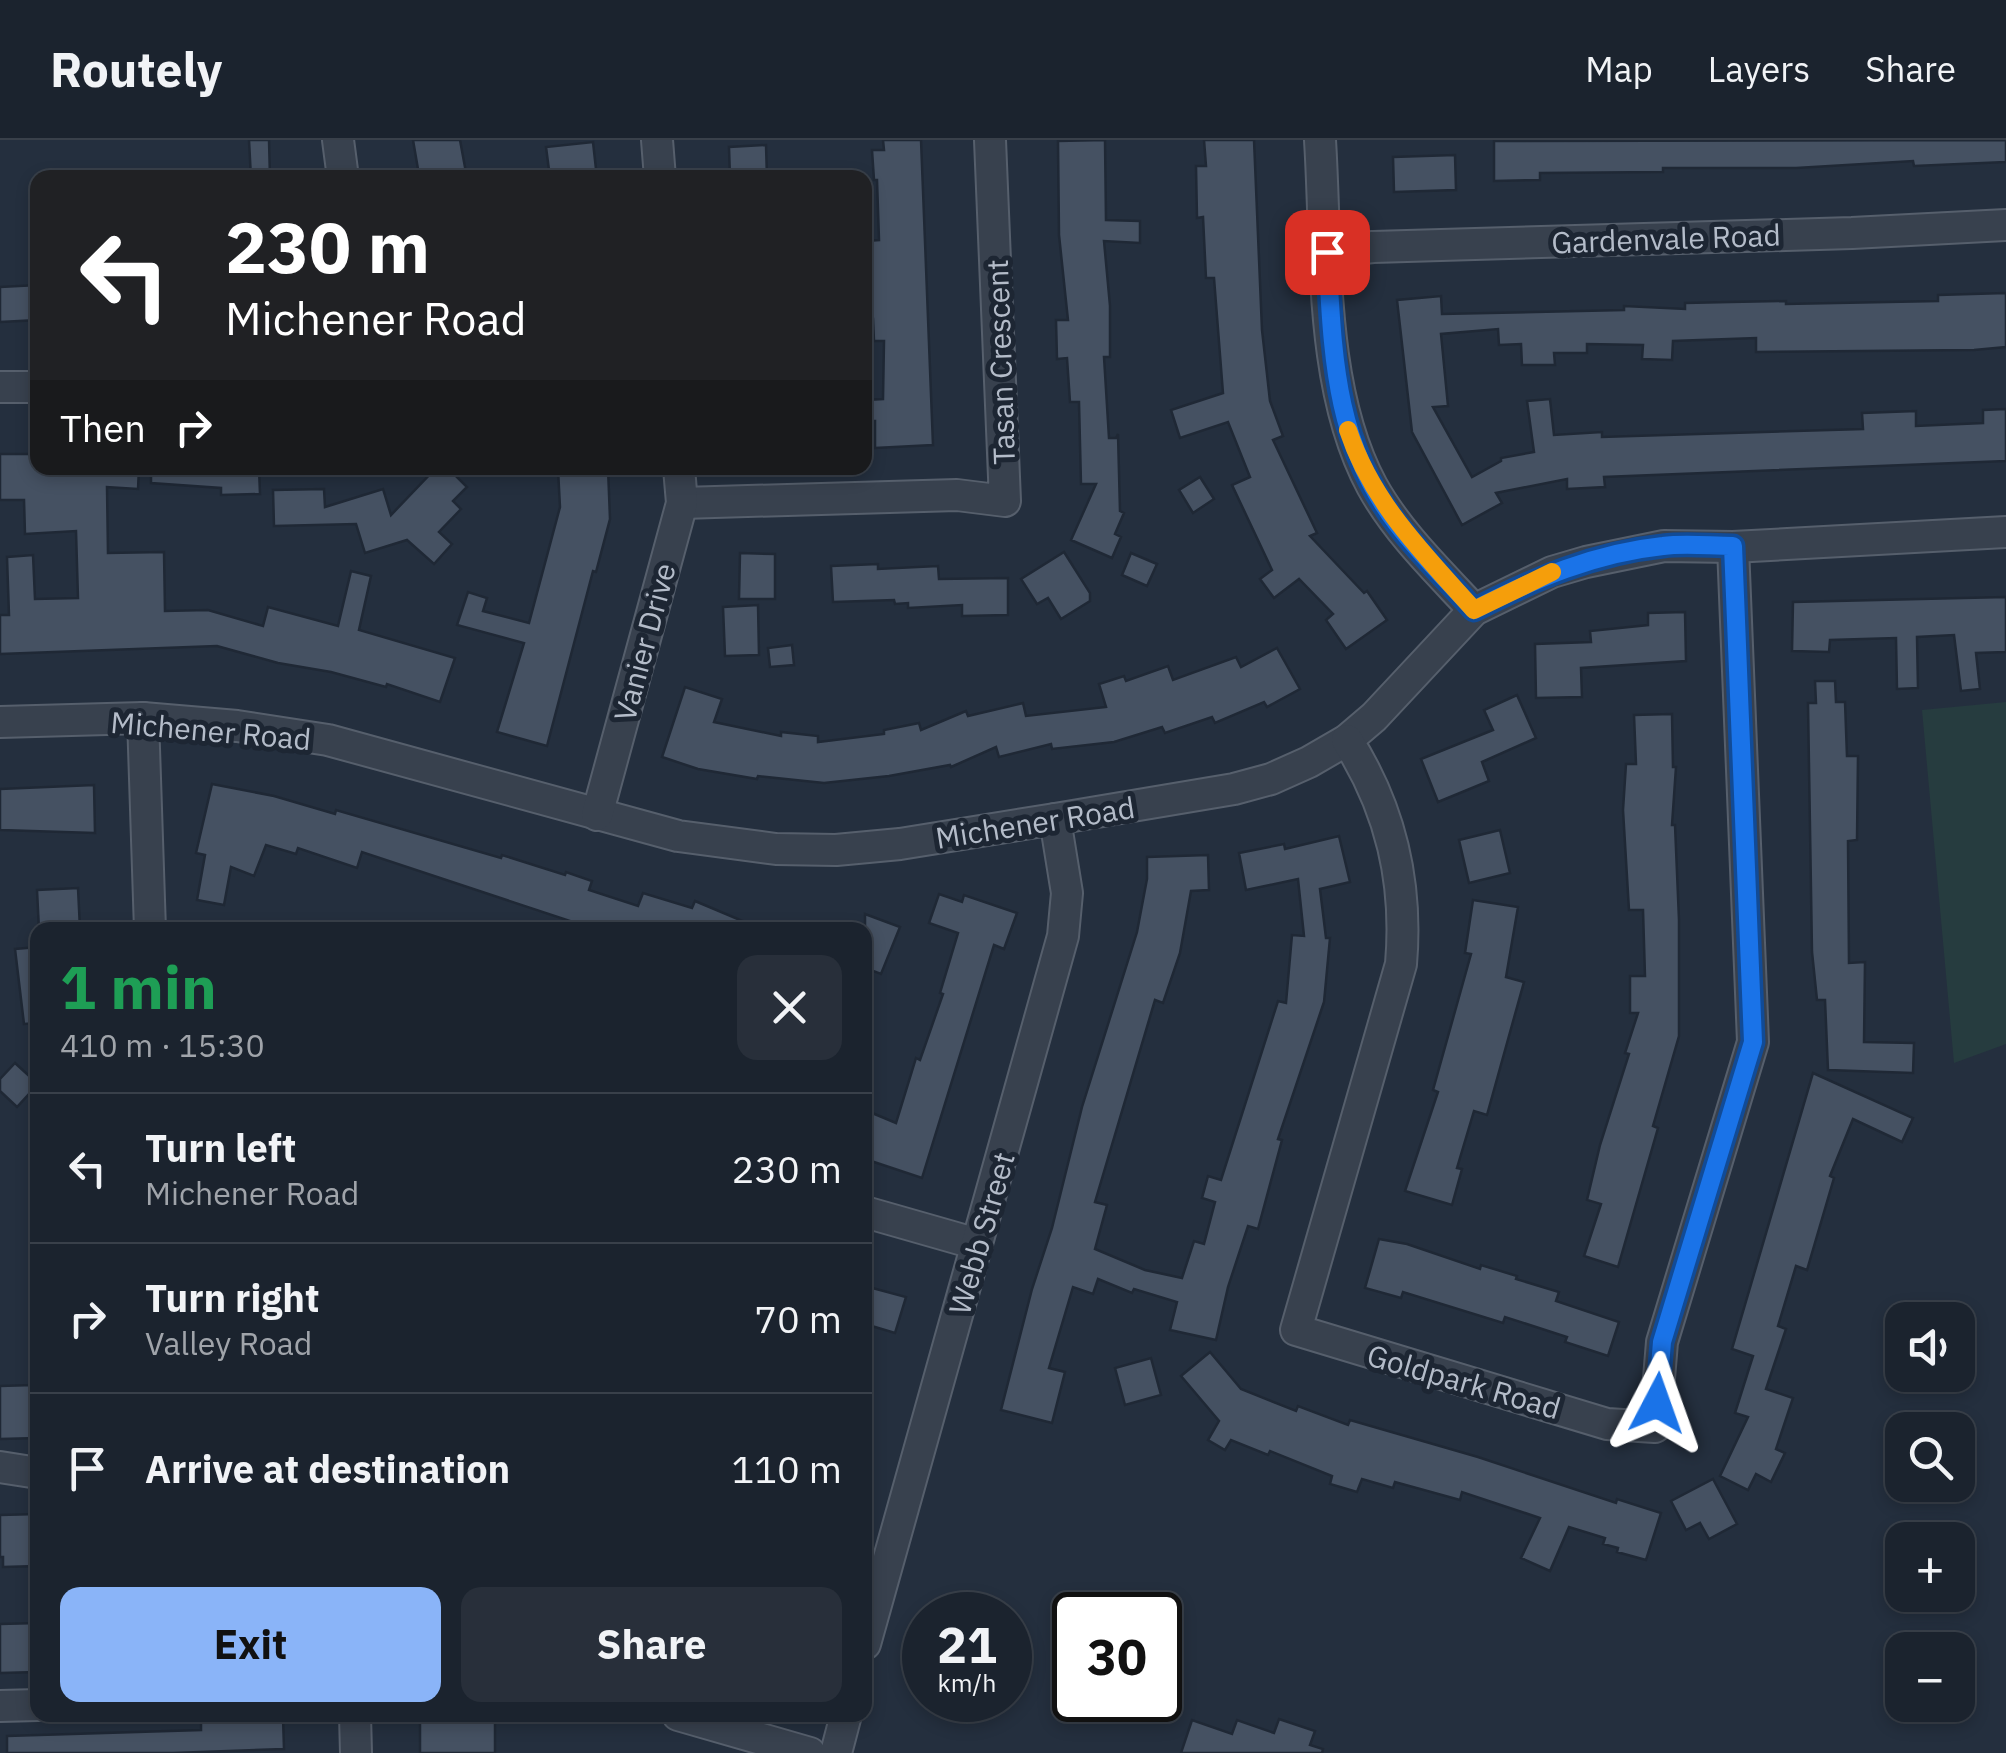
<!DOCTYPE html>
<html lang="en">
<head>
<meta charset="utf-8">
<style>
  :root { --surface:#1b232e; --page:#282f3a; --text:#f1f3f6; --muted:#a0a4aa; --line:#39404a; --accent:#8ab4f8 }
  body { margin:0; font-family:"IBM Plex Sans",sans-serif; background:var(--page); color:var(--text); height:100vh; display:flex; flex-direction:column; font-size:38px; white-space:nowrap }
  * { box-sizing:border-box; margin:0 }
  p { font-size:32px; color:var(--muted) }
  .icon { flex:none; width:55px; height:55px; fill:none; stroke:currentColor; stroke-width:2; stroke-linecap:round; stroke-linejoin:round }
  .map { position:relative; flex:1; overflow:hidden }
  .panel { position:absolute; left:30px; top:782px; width:842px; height:800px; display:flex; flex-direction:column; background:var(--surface); border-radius:20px; box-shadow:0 5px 15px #0003,0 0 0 2px var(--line) }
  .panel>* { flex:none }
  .hud { position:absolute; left:30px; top:30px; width:842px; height:305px; border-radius:20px; box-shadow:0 5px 15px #0003,0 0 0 2px var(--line); background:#202124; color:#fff; overflow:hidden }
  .tools { position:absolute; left:1885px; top:1162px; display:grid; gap:20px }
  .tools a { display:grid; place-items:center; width:90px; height:90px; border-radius:20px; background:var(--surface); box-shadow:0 5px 15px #0003,0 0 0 2px var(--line); font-size:50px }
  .speed { position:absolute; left:902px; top:1452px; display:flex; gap:20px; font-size:50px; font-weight:700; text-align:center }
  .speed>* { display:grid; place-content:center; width:130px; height:130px; border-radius:50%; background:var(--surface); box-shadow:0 5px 15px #0003,0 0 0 2px var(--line); line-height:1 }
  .speed small { font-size:25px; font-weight:400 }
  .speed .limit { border:5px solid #111; border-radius:15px; background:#fff; color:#111 }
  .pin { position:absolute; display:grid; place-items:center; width:85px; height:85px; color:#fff; margin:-42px; border-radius:20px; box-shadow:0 5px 15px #0006 }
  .me { position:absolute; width:110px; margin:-55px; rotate:4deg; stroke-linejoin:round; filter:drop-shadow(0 0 8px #0008) }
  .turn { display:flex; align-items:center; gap:35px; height:210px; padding:0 30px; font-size:45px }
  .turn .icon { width:130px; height:130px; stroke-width:2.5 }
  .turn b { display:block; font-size:70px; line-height:85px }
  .then { display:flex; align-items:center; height:95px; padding:0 30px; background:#0003; gap:20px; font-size:38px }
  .round { display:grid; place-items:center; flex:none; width:105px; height:105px; border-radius:20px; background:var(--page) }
  .summary { display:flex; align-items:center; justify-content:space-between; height:170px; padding:0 30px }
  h1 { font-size:60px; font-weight:800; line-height:75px; color:#1e9e55 }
  .primary-button { display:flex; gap:20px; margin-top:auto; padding:20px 30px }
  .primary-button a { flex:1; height:115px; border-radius:20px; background:var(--accent); color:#111; font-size:40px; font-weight:800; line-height:115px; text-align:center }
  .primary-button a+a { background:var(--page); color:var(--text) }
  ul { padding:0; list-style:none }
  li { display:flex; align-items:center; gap:30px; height:150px; padding:0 30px; border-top:2px solid var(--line) }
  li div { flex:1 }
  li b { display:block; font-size:38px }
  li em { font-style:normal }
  header { display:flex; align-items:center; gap:60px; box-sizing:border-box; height:140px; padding:0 50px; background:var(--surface); border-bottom:2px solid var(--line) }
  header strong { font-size:48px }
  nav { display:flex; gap:55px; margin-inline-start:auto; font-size:35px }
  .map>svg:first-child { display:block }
</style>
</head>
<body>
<header>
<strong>Routely</strong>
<nav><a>Map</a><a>Layers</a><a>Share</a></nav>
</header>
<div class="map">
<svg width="2006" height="1613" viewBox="0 0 2006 1613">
  <rect width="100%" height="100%" fill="#242f3e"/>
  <polygon fill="#263c3f" points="2006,562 2006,904 1954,923 1922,570"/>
  <g fill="#455162" stroke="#1f2835" stroke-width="2.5">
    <polygon points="249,0 269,0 270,38 251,38"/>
    <polygon points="413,0 460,0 467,38 435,38 435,32 419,35"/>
    <polygon points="883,0 921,0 933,305 875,308 875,281 865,281 865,260 883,259 884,201 874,201 873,179 865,180 865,101 879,100 877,40 874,40 872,10 884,10"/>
    <polygon points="1105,0 1106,80 1140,81 1140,103 1104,101 1110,166 1110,217 1104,217 1109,298 1116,298 1118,294 1120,371 1124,373 1115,394 1121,397 1112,418 1071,400 1096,344 1081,344 1079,262 1070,262 1067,218 1057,219 1056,180 1068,180 1059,95 1058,1"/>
    <polygon points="1204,0 1254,0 1262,190 1270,261 1283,296 1273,300 1317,393 1310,396 1364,453 1367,451 1387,480 1346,509 1326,480 1333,474 1299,439 1274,458 1260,439 1272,430 1232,345 1250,337 1228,282 1180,298 1171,270 1223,253 1214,138 1206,138 1203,77 1197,78 1196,26 1206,26"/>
    <polygon points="2006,0 2006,22 1914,26 1913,21 1796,28 1663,28 1663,32 1540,33 1540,40 1494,41 1494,1"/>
    <polygon points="593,2 597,38 550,38 546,7"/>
    <polygon points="766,5 767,38 730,38 729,7"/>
    <polygon points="1455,15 1456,50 1394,52 1393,17"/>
    <polygon points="38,145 38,180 0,182 0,147"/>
    <polygon points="2006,153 2006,207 1974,210 1756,212 1756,198 1673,201 1672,220 1642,219 1643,205 1587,204 1587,213 1554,213 1555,225 1522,225 1521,204 1499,205 1498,189 1441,194 1448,266 1433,267 1472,337 1501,321 1501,318 1534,312 1527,261 1550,259 1554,295 1602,292 1602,297 1863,289 1862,273 1916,271 1916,286 1983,283 1983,270 2006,269 2006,321 1604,337 1605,347 1567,349 1567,339 1496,353 1502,363 1462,385 1412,292 1397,160 1441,156 1442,174 1624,170 1624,166 1685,169 1685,163 1730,162 1786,161 1786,164 1938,161 1938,155"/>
    <polygon points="0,314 38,314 38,328 139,328 138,349 107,347 108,413 164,412 165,471 208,470 263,486 268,467 338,486 351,431 371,436 359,490 455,518 440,562 387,544 386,547 331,532 278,523 217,506 0,514 0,475 9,475 7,417 33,415 35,459 78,458 76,391 25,394 24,360 0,360"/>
    <polygon points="151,328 259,328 260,354 221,355 221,348 151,343"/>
    <polygon points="436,328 448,328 467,347 453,361 461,369 439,392 452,404 434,424 407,400 365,413 356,384 274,386 273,350 324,349 325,367 383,349 391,375"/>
    <polygon points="608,328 610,379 596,432 593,431 547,606 497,592 524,503 457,485 468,452 487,458 483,471 529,483 560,367 558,329"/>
    <polygon points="1200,337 1214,359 1193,373 1179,350"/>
    <polygon points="1064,412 1090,453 1090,461 1061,479 1048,458 1037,464 1021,439"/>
    <polygon points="740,413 775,414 775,459 739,459"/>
    <polygon points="1131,413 1157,424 1147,446 1122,435"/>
    <polygon points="878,424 878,429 938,426 939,439 1008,438 1008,475 962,476 962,465 908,468 908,463 895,464 894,460 833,462 831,426"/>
    <polygon points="2006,457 2006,512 1976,513 1980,549 1961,551 1954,495 1917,497 1918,548 1897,549 1896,498 1830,500 1829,512 1792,511 1793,462"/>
    <polygon points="758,465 759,515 725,516 723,467"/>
    <polygon points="1685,472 1686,521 1581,528 1582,557 1536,558 1535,504 1591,502 1590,491 1648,485 1648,473"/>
    <polygon points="792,505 794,525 770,527 768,508"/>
    <polygon points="1277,508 1300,549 1267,567 1264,562 1215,583 1212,577 1165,593 1162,587 1114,602 1052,609 1051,604 999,617 996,607 951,627 950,625 889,636 824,643 758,636 757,639 698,629 662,617 685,547 722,559 714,582 781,596 781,592 818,596 818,602 884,594 884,590 919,583 921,590 966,571 968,576 1023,563 1026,576 1106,567 1099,544 1124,536 1126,541 1168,526 1173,540 1236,517 1241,527"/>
    <polygon points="1815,541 1835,541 1836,562 1845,562 1847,616 1858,616 1857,700 1848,701 1849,823 1865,822 1864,902 1914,903 1913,933 1828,930 1825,860 1817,860 1812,812 1808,563 1816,563"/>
    <polygon points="1517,555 1536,598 1482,622 1489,641 1438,662 1421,619 1493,590 1484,570"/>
    <polygon points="1672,574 1673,627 1676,627 1672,685 1675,685 1679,780 1679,896 1653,986 1658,988 1618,1127 1584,1116 1601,1064 1587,1060 1600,1005 1629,914 1625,913 1638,873 1630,873 1630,836 1645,836 1643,770 1629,770 1623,670 1626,624 1636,624 1634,575"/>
    <polygon points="212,644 274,656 335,674 336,670 501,718 502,715 565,735 566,732 592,741 589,750 638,766 643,753 692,768 695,761 764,790 597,790 362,712 357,728 298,708 296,714 266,705 254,736 231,727 224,765 197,760 205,715 196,713"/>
    <polygon points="94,645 95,693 0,690 0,649"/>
    <polygon points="1500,690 1510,733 1469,743 1459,700"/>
    <polygon points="1339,696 1350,742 1320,749 1326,798 1330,798 1324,862 1278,999 1282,1000 1258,1089 1248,1086 1228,1147 1216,1200 1170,1190 1177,1162 1134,1149 1132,1153 1098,1139 1093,1154 1073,1147 1049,1228 1065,1232 1052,1283 1001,1270 1032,1149 1052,1088 1082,967 1137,792 1147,739 1147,717 1208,715 1209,750 1191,751 1180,813 1163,863 1155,860 1095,1062 1107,1065 1095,1109 1145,1130 1182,1138 1194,1101 1204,1104 1215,1062 1202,1058 1208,1036 1221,1040 1278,861 1286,863 1292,795 1304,796 1298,739 1246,750 1239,713 1284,704 1285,709"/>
    <polygon points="78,748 80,789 39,790 37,750"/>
    <polygon points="939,754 962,762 964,755 1017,773 1004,809 994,805 922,1038 865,1019 865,970 896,983 916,918 920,920 943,854 940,853 958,793 929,783"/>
    <polygon points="1473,760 1518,767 1506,837 1524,842 1487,975 1474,971 1457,1028 1462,1029 1452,1065 1405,1051 1438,952 1433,950 1471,814 1465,813"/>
    <polygon points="865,774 900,787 881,834 865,828"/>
    <polygon points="38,807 38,883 24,884 15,809"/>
    <polygon points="15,923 38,944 17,967 0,951 0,939"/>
    <polygon points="1813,933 1913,978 1902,1002 1853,979 1830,1036 1834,1038 1807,1130 1796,1126 1778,1186 1786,1189 1766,1249 1793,1258 1776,1309 1785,1313 1771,1342 1756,1334 1748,1350 1720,1336 1748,1277 1735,1273 1753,1216 1732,1209"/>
    <polygon points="1379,1099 1407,1104 1480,1129 1481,1125 1517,1136 1516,1139 1559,1152 1556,1161 1619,1182 1608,1216 1565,1202 1567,1197 1505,1177 1503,1183 1403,1152 1401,1158 1365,1148"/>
    <polygon points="865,1146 906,1157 895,1193 865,1184"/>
    <polygon points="1210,1212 1241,1249 1296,1271 1298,1266 1348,1285 1350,1280 1478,1317 1616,1363 1617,1359 1661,1373 1646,1420 1617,1412 1618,1408 1603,1404 1605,1398 1569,1387 1550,1431 1521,1418 1540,1378 1462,1352 1460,1360 1395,1342 1393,1348 1362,1339 1357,1352 1330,1344 1332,1336 1270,1311 1268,1315 1231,1300 1225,1310 1208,1300 1219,1281 1181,1236"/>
    <polygon points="1151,1218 1161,1255 1125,1265 1115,1228"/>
    <polygon points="33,1245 33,1258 38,1258 38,1298 0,1299 0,1246"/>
    <polygon points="1713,1339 1737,1384 1709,1399 1700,1383 1686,1390 1671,1361"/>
    <polygon points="38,1374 38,1426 3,1427 3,1417 0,1417 0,1375"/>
    <polygon points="38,1483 38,1532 0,1533 0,1484"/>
    <rect x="420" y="1575" width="75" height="38"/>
    <polygon points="283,1577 284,1609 173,1613 7,1613 7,1596 201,1590 201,1580"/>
    <polygon points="1279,1579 1315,1591 1310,1605 1323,1609 1322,1613 1181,1613 1192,1580 1232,1594 1237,1580 1274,1593"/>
  </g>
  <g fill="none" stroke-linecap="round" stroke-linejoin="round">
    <g stroke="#565f6c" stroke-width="34">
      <g id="street">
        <polyline points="338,0 343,38"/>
        <polyline points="657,0 660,38"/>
        <path d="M1320 0C1327 110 1319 248 1372 346 1398 393 1438 431 1474 470"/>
        <polyline points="1327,112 1373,107 1852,93 2006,85"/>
        <polyline points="0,247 38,247"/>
        <polyline points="682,363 957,355 1005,361 990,0"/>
        <polyline points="143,578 150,790"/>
        <polyline points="0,582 143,578 237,586 328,600 678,696 776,709 836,710 900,704 1055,679 1234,649 1271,639 1309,622 1347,600 1374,577 1474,470 1552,432 1586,422 1664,406 1733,407 2006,392"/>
        <path d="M1347 600C1391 669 1408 742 1401 824L1296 1190 1607 1284 1655 1287 1662 1202 1753 902 1733 407"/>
        <polyline points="597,675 682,363 679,328"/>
        <polyline points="865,1072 977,1104"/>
        <polyline points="0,1327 38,1333"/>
        <polyline points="865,1504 1063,796 1067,753 1055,679"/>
        <polyline points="0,1566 38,1565"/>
        <polyline points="355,1575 356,1613"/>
        <polyline points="678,1575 810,1613"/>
        <polyline points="836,1613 846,1575"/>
      </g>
    </g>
    <use href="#street" stroke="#38414e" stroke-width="30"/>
  </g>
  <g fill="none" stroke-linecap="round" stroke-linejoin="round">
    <g stroke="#114b97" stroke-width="25">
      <path id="route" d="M1327 112C1333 211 1333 301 1397 384 1420 414 1448 441 1474 470 1534 439 1595 413 1663 406 1686 403 1710 406 1733 406L1753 902 1662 1202 1657 1263"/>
    </g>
    <use href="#route" stroke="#1a73e8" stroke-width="18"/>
    <path stroke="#f59e0b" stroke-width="18" d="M1348 290C1372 363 1424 414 1474 470L1552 432"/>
  </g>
  <g text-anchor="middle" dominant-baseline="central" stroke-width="10" stroke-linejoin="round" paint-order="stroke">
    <g font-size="30" fill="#b4bcc9" stroke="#1d2633">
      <text transform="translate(1666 98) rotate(-2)">Gardenvale Road</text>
      <text transform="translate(1000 222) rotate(-92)">Tasan Crescent</text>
      <text transform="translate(644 502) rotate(-75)">Vanier Drive</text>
      <text transform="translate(211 590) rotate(5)">Michener Road</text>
      <text transform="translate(1035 682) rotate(-9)">Michener Road</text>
      <text transform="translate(981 1093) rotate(-74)">Webb Street</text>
      <text transform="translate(1464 1241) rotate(16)">Goldpark Road</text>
    </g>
  </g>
</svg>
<div class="tools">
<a><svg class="icon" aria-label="sound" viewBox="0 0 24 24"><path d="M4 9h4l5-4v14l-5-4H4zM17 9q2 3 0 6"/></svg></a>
<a><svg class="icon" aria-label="search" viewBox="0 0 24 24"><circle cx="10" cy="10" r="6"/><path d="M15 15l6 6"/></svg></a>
<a>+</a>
<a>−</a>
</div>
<div class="speed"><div>21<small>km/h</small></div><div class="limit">30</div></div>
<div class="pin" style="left:1327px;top:112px;background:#d93025"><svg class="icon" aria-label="arrive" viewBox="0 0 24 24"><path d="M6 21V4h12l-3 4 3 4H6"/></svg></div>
<svg class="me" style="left:1657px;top:1263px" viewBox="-20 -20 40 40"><path d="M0-17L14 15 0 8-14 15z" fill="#1a73e8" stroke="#fff" stroke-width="4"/></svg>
<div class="hud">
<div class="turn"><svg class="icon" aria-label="left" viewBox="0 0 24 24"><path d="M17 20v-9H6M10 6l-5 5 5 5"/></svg><div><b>230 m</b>Michener Road</div></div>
<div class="then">Then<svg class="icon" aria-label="right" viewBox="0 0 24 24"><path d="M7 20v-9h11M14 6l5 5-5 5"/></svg></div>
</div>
<section class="panel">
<div class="summary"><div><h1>1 min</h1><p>410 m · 15:30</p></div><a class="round"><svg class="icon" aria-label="close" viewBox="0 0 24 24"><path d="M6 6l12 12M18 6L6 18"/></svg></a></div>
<ul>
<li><svg class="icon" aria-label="left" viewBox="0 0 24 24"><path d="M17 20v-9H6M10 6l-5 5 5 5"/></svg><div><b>Turn left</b><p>Michener Road</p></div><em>230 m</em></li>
<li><svg class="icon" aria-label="right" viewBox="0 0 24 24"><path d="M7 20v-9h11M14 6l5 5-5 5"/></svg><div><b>Turn right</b><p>Valley Road</p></div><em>70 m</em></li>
<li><svg class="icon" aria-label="arrive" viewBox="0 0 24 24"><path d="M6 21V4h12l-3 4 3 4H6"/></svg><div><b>Arrive at destination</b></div><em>110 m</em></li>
</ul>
<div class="primary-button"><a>Exit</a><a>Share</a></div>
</section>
</div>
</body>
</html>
